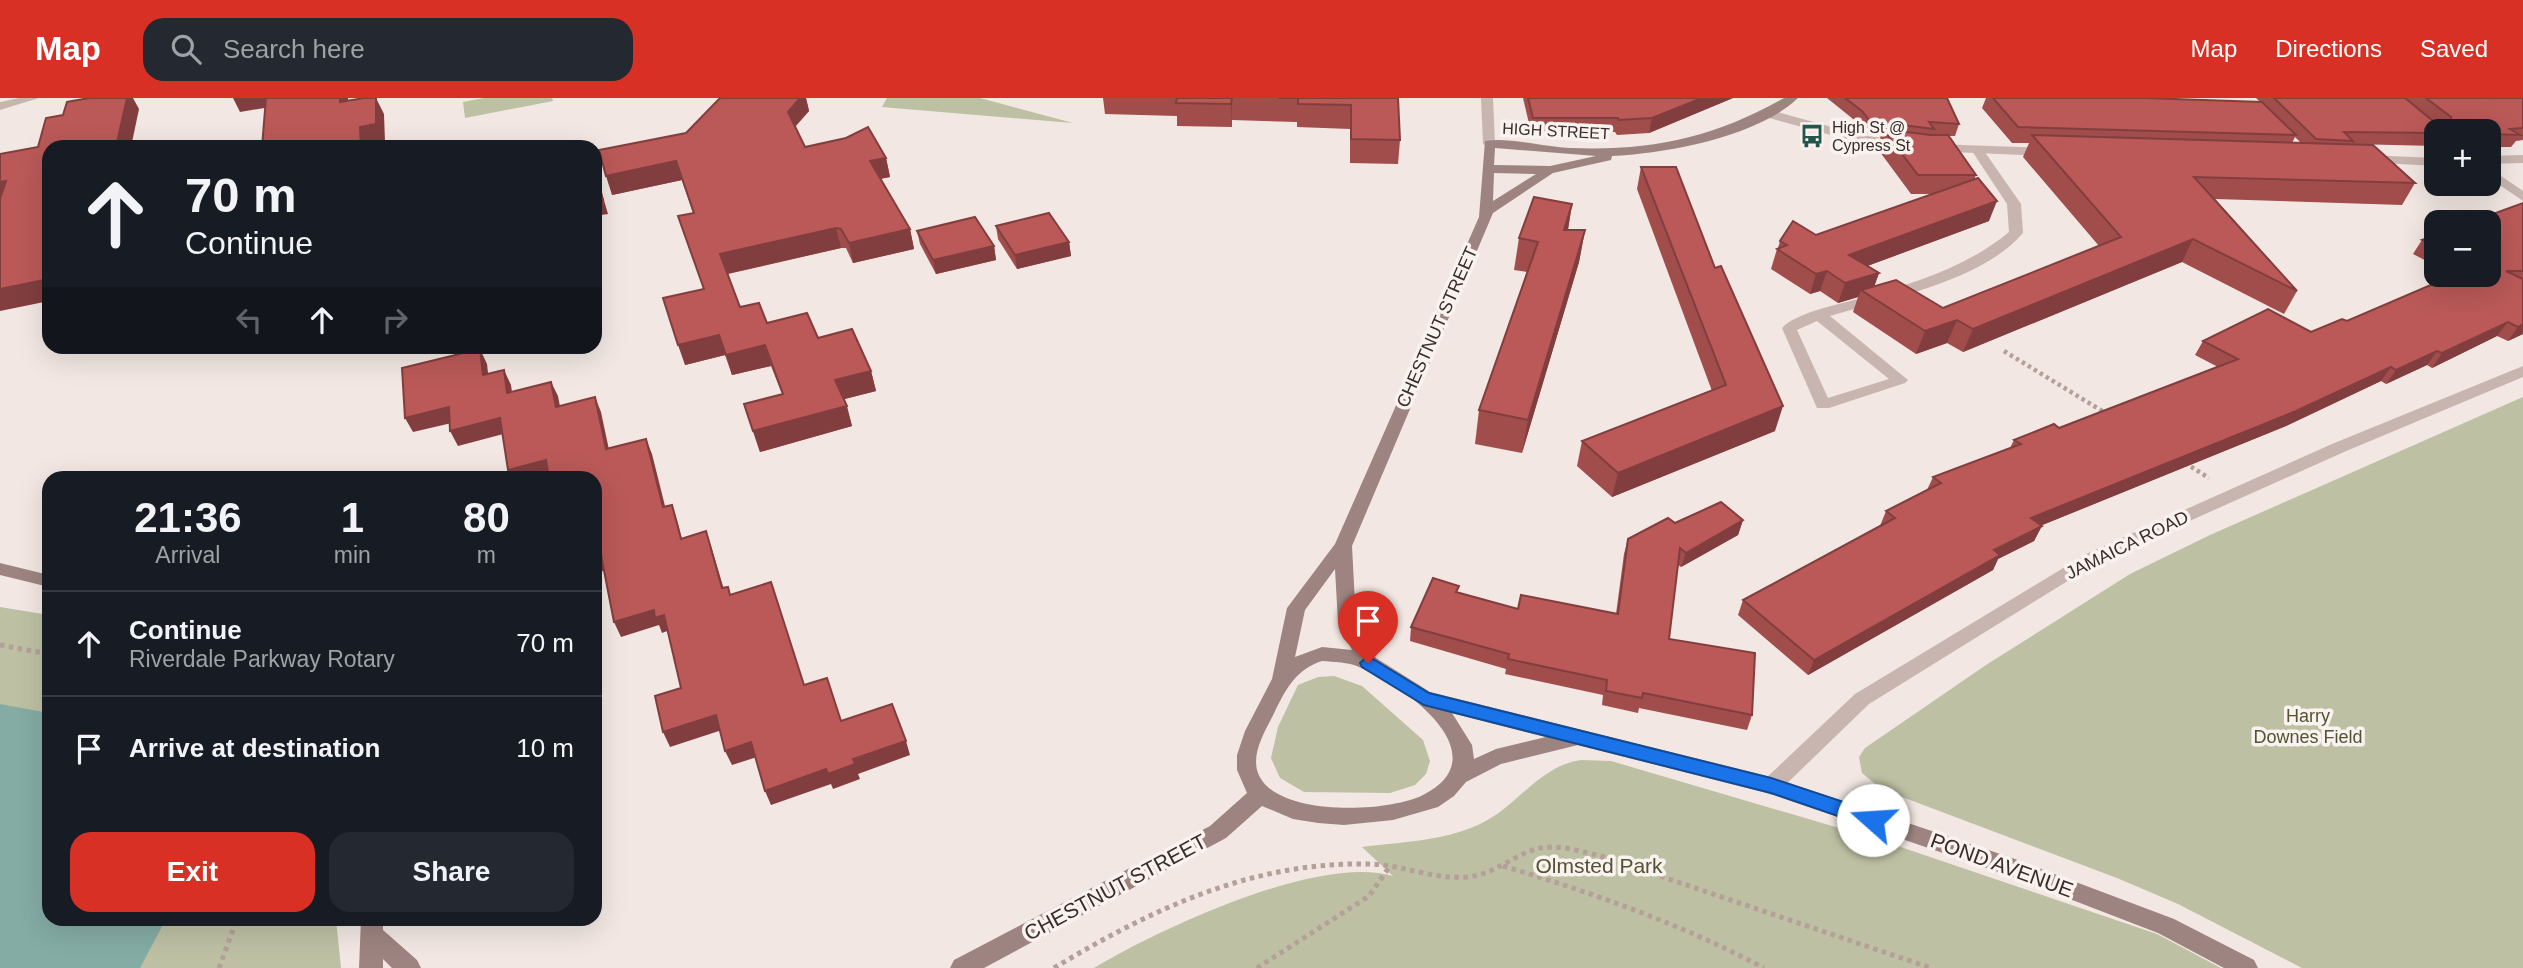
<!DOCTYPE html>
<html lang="en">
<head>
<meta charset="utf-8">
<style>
  :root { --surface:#171b24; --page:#242831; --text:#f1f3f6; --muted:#9ea1a6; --line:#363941; --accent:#d93025 }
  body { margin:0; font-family:Helvetica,sans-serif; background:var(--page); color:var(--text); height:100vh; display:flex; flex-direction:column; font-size:26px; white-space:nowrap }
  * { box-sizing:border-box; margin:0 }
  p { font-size:23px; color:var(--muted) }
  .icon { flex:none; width:38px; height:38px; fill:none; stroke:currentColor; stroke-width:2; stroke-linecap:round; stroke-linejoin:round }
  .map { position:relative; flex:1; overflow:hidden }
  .drawer { position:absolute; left:42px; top:373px; width:560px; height:455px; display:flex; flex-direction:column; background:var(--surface); border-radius:21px; box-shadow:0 7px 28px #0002 }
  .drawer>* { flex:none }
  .banner { position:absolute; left:42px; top:42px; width:560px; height:214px; border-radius:21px; box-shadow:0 7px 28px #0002; background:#171b24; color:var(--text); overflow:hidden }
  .tools { position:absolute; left:2424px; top:21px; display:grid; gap:14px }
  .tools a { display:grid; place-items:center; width:77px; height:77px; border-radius:14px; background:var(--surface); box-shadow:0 7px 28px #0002; font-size:35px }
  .pin { position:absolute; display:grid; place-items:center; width:60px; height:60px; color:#fff; margin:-72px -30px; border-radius:50% 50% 50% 0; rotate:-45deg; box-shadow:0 0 7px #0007 }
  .pin .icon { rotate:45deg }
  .me { position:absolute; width:77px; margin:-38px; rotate:289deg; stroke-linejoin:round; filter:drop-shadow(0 0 5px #0008) }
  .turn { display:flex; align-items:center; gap:24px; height:147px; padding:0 28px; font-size:32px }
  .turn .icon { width:91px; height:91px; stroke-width:2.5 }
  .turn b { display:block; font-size:49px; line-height:60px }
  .lanes { display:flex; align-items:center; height:66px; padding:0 28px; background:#0003; justify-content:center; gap:35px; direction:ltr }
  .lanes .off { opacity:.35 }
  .eta { display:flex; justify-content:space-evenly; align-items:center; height:119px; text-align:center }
  .eta b { font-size:42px; font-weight:700; line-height:49px }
  .primary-button { display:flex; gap:14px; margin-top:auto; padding:14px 28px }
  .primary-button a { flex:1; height:80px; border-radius:21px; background:var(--accent); color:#fff; font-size:28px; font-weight:700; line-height:80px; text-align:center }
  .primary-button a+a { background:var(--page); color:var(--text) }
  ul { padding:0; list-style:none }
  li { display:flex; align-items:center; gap:21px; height:105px; padding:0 28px; border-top:2px solid var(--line) }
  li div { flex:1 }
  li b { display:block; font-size:26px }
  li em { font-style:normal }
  header { display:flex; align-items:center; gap:42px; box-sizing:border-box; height:98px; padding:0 35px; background:var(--accent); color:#fff }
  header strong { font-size:33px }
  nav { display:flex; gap:38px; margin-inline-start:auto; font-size:24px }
  .search { width:490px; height:63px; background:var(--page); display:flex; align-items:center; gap:18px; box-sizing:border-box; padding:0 24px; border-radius:21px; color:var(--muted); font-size:26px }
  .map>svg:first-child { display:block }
</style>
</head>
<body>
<header>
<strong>Map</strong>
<div class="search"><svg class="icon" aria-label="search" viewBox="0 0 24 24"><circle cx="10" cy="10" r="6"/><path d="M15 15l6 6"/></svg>Search here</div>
<nav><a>Map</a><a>Directions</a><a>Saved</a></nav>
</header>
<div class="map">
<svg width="2523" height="870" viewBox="0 0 2523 870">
  <rect width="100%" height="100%" fill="#f2e7e2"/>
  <g fill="#bdc0a3">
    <polygon points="484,0 552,0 553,3 465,20 463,4"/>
    <polygon points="887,0 980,0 1073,25 882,9"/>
    <polygon points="2523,299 2523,870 2302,870 2178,806 2117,780 1881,691 1862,675 1859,659 1865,650 1986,567 2130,476 2210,437"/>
    <polygon points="0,509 49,517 49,821 336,821 341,870 0,870"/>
    <polygon points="1334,578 1362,588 1423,642 1430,663 1426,676 1415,687 1390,695 1304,694 1280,680 1271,660 1278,629 1298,587 1318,579"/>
    <path d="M1581 662 1611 663 1883 743 2048 799 2157 836 2221 870H1094C1160 831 1318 756 1393 778L1362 749C1400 744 1443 743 1478 727 1517 710 1538 668 1581 662Z"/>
  </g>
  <polygon fill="#84aca4" points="0,606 49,615 49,821 166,821 140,870 0,870"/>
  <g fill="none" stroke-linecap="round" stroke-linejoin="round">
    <g stroke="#b59f99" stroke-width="4.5" stroke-dasharray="3.5 3.5" stroke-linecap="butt">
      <polyline points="2004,253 2107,316"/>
      <polyline points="2185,365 2209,380"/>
    </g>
    <g stroke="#b59f99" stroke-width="5" stroke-dasharray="4.5 4.5" stroke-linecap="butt">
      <polyline points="0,547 49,556"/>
      <path d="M1503 768C1593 795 1681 826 1764 870"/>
      <polyline points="219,870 237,821"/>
      <path d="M1054 870C1152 811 1251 764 1367 766 1401 766 1433 782 1467 779 1493 777 1512 758 1536 751 1558 745 1583 754 1604 759L1931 870"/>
      <polyline points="1257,870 1369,798 1390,768"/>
    </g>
    <g fill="#c9b5af" fill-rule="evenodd">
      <polygon points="19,0 39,0 0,12 0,4"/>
      <path d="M1978 49 1982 50 2021 106 2023 135C1982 183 1888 201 1830 218L1908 282 1905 285 1829 310H1817L1782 230C1797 214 1840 206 1862 200 1914 185 1967 169 2009 134L2007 106 1972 53ZM1817 223 1889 281 1828 300 1797 232Z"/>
      <polygon points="2488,69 2523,93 2523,103 2488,79"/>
      <polygon points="2523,268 2523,279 2344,354 2100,463 1869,606 1778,694 1771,697 1764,694 1761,688 1764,682 1855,596 2088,455 2332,346"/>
    </g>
    <g fill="#c9b5af" fill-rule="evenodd">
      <polygon points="1481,0 1493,0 1495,46 1489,50 1483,46"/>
      <polygon points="1766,11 1861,37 1902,43 1908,47 1902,51 1860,45 1762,18 1760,15"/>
      <polygon points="1933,46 2049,50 2055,54 2049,58 1929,53 1929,47"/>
      <polygon points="2367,57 2436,60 2436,68 2363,64 2363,58"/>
      <polygon points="2523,57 2523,65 2488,66 2488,58"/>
    </g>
    <g fill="#9d8480" fill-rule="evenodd">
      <path d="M1784 0H1798C1757 39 1667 55 1612 58L1611 62 1553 75 1493 115 1352 448 1356 525 1376 560 1430 594 1771 679 2015 761 2174 821 2254 862 2258 870H2224L2158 835 2010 778 1771 696 1578 647 1501 666 1466 684 1454 698 1438 709 1393 722 1344 727 1318 725 1293 721 1262 708 1226 740 984 870H950L954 862 1210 728 1247 695 1237 672V657L1245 633 1272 581 1287 510 1335 446 1479 119 1485 43C1509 39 1545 49 1571 50 1652 53 1713 40 1784 0ZM1495 50 1596 58 1550 68 1494 67ZM1494 75 1536 76 1493 103ZM1335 471 1338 525 1352 552 1322 549 1295 559 1305 512ZM1322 563C1334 564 1348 564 1359 569 1403 586 1502 657 1423 697 1388 715 1270 720 1257 672 1252 651 1268 629 1276 611 1287 589 1297 571 1322 563ZM1452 615 1546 639 1496 651 1474 661 1472 647Z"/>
      <polygon points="0,465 49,477 49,489 0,477"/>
      <polygon points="361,821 383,821 383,832 417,862 421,870 392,870 383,861 383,870 359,870"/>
    </g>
  </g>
  <g fill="#a04d4c" fill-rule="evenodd">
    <polygon points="720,0 806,0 809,13 795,29 805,49 886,60 890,79 880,81 910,131 914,151 853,165 846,150 841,150 728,176 740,209 767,225 818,240 871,273 876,293 844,301 852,328 760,354 744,306 782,296 771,268 732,277 725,257 685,267 703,191 693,115 682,82 612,97 686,35"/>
    <polygon points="1103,0 1398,0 1400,42 1398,66 1350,65 1350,31 1297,29 1297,24 1232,22 1232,29 1177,28 1177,18 1105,16"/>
    <polygon points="1523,0 1733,0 1649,35 1617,37 1615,34 1531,34"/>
    <path d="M1827 0H1947L1959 26 1955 38H1948L1976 77 1974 82 1989 123 1867 168 1879 175 1874 188 1943 210 2099 148 2023 59 2029 45H2012L1982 10 1986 0H2145L2260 4 2256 0H2523V42L2516 43 2511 49H2488V33H2436V48L2351 46 2415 85 2402 107 2215 101 2297 193 2284 216 2182 164 1963 254 1947 245 1916 256 1853 214 1858 199 1838 205 1820 193 1810 196 1771 171 1777 151 1778 150 1780 143 1816 137 1933 96H1911L1877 50 1881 37 1866 35 1858 25ZM2295 39 2301 45H2292Z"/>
    <polygon points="1641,69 1775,333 1612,399 1577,368 1582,343 1712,293 1637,91"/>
    <polygon points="2523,105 2523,236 2508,243 2497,238 2432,270 2427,267 2386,286 2381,283 2286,328 2042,427 2034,443 1998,461 1993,472 1808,577 1738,517 1743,502 1880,428 1886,413 1927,392 1933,379 2010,350 2014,342 2059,330 2218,269 2195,257 2203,243 2311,234 2488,177"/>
    <polygon points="1572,106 1568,132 1585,132 1579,164 1522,355 1475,346 1479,312 1527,174 1514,172 1519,140"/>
    <polygon points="996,128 1069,144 1071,158 1017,171 998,141"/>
    <polygon points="917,133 994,148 996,162 936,176 920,146"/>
    <polygon points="2436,137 2436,168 2413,156 2422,142"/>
    <polygon points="1743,422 1738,437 1681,469 1678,467 1669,541 1752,617 1747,632 1639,610 1638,615 1602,607 1603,597 1505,576 1506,571 1410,543 1411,529 1458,494 1518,511 1616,516 1624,456 1628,441 1675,425"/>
  </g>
  <g fill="#823e3e">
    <polygon points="127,0 133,0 139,11 131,49 116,49"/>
    <polygon points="233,0 272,0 276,8 240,14"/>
    <polygon points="340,0 348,0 348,22 340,4"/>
    <polygon points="376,0 384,16 385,44 369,47 369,49 361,49 360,29"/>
    <polygon points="800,0 806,0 809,13 792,32 788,14"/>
    <polygon points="1232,0 1232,29 1231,6"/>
    <polygon points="1702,0 1733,0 1649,35 1652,20"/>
    <polygon points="886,60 890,79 874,82 870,63"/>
    <polygon points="676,63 682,82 612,97 606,78"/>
    <polygon points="596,75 608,116 595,118 595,104"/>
    <polygon points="6,83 0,104 0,84"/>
    <polygon points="1997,103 1989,123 1843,177 1849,157"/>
    <polygon points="1572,106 1567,137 1564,132"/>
    <polygon points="836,130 841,150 726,176 720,156"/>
    <polygon points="910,131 914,151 853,165 849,145"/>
    <polygon points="1585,132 1579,164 1522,355 1528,322"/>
    <polygon points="2193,141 2182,164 1963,254 1973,231"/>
    <polygon points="1069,144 1071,158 1017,171 1015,157"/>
    <polygon points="994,148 996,162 936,176 933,162"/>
    <polygon points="1827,173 1820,193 1810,196 1816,176"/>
    <polygon points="1879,175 1872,195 1861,192 1858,199 1838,205 1845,185"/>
    <polygon points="49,181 49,203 0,213 0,191"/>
    <polygon points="1957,222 1947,245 1916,256 1925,233"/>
    <polygon points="2508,224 2497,238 2432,270 2442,255"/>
    <polygon points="2523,226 2523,236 2508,243 2518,229"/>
    <polygon points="719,237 725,257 685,267 678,247"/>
    <polygon points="765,247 771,268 732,277 726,257"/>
    <polygon points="480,251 487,266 490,292 483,277"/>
    <polygon points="2437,253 2427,267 2386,286 2396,272"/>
    <polygon points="2391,269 2381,283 2286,328 2023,435 2031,420"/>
    <polygon points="504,272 511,287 514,309 507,295"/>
    <polygon points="871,273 876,293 841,302 835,282"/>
    <polygon points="551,284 558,298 563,324 556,309"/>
    <polygon points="595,299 601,314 612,366 606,351"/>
    <polygon points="847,308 852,328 760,354 753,333"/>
    <polygon points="1783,308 1775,333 1612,399 1618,375"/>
    <polygon points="449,309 456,324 413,334 405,320"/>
    <polygon points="500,320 507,335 458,348 450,333"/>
    <polygon points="646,341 652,356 669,424 663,409"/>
    <polygon points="546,362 553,377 542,380 511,380 508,372"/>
    <polygon points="672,407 677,422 686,456 681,441"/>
    <polygon points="1743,422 1738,437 1681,469 1686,455"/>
    <polygon points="2042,428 2034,443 1998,461 1993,472 1808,577 1814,562 1994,452"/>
    <polygon points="706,433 711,448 728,505 722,490"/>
    <polygon points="601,457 608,472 595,475 595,458"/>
    <polygon points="654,512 664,517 670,532 662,535 659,527 621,539 614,524"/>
    <polygon points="716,617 722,632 670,649 663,634"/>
    <polygon points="906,643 910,657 858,676 860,681 833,691 831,686 771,707 765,693"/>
    <polygon points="751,644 757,659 732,667 725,653"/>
  </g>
  <g fill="#ba5958" stroke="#823e3e" stroke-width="2">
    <polygon points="89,0 127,0 116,49 49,49 49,181 0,191 0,101 6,83 0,84 0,56 38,49 46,20 63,17 67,4"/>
    <polygon points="266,0 340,0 340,4 364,0 376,0 376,26 360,29 361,49 262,49"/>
    <polygon points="720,0 800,0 788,14 805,49 846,40 868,29 886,60 870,63 910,131 849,145 841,131 836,130 720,156 740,209 759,205 767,225 807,215 818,240 852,231 871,273 835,282 847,308 753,333 744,306 783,296 765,247 726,257 719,237 678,247 663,200 704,191 678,118 694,115 676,63 606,78 599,52 686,35"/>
    <polygon points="1177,0 1232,0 1231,6 1176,5"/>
    <polygon points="1278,0 1398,0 1400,42 1351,41 1351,7 1298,6 1298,0"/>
    <polygon points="1528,0 1702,0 1652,20 1619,22 1618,20 1533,20"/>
    <polygon points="1845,0 1947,0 1959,26 1929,24 1934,31 1870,23 1862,13"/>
    <polygon points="1993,0 2145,0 2262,4 2296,37 2018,29"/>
    <polygon points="2274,0 2405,0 2438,27 2445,28 2446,24 2451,23 2451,19 2426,0 2523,0 2523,30 2510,31 2520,37 2488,36 2488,33 2436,33 2436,35 2344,34 2353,43 2316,41"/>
    <polygon points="1883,31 1930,37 1948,37 1976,77 1918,77"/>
    <polygon points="2032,37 2373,47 2415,85 2194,79 2297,193 2193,141 1973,231 1957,222 1925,233 1861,192 1896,182 1943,210 2121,139"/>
    <polygon points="1641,69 1676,69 1715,170 1721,168 1783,308 1618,375 1582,343 1726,287"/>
    <polygon points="595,75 596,75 603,102 595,104"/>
    <polygon points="1978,80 1997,103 1849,157 1879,175 1845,185 1827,173 1816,176 1777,151 1787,147 1780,143 1793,123 1816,137"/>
    <polygon points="1534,99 1572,106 1564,132 1585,132 1528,322 1479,312 1538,144 1519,140"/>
    <polygon points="2523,105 2523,173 2506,173 2523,181 2523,226 2518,229 2508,224 2442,255 2437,253 2396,272 2391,269 2296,313 2031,420 2042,428 1994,452 2000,457 1814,562 1743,502 1895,420 1886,413 1941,385 1933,379 2021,346 2014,342 2054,326 2059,330 2238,261 2203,243 2268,211 2311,234 2342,221 2347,223 2454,177 2488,177 2488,124 2471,124"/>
    <polygon points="1049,115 1069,144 1015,157 996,128"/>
    <polygon points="975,119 994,148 933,162 917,133"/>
    <polygon points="2436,137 2436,149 2422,142"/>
    <polygon points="480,251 483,277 504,272 507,295 551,284 556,309 595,299 606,351 646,341 663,409 672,407 681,441 706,433 722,490 728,489 730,497 771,484 804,587 827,580 841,623 892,606 906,643 853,661 855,666 828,676 826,671 765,693 751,644 725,653 716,617 663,634 655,598 681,590 664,517 655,520 654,512 614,524 601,457 595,458 595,380 549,380 546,362 508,372 500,320 450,333 449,309 405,320 402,270"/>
    <polygon points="1721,404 1743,422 1686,455 1680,450 1669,541 1755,555 1752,617 1643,595 1642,600 1606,593 1607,582 1508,561 1509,556 1411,529 1433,480 1459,488 1456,494 1518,511 1521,497 1618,516 1628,441 1668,420 1675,425"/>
  </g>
  <polygon fill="#1a73e8" stroke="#114b97" stroke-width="2" points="1368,558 1429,595 1771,680 1880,716 1883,722 1880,728 1873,730 1771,695 1424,607 1362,569 1360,565"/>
  <defs>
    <g id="bus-bare" transform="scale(1.89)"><path d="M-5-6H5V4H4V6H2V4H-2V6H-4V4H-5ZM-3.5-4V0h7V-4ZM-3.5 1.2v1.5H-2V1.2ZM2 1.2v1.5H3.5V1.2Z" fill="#25564e" stroke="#f9f2ee" stroke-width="2.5" paint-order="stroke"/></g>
  </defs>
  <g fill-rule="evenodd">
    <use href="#bus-bare" x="1812" y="38"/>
  </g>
  <g text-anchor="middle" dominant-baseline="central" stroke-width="7" stroke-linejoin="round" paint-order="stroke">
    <g font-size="16" fill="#392d2c" stroke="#f9f2ee" text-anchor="start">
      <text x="1832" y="29">High St @<tspan x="1832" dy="18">Cypress St</tspan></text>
    </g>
    <g font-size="16" fill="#392d2c" stroke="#f9f2ee">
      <text transform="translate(1556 33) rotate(3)">HIGH STREET</text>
    </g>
    <g font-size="18" fill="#392d2c" stroke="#f9f2ee">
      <text transform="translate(1437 229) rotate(-66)">CHESTNUT STREET</text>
      <text transform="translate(2127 447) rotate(-26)">JAMAICA ROAD</text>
    </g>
    <g font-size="18" fill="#505432" stroke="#f9f2ee">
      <text x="2308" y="618">Harry<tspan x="2308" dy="21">Downes Field</tspan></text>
    </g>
    <g font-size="21" fill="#505432" stroke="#f9f2ee">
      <text x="1599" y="767">Olmsted Park</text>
    </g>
    <g font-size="21" fill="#392d2c" stroke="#f9f2ee">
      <text transform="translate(2002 767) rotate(20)">POND AVENUE</text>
      <text transform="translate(1115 789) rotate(-28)">CHESTNUT STREET</text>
    </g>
  </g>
</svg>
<div class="tools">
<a>+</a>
<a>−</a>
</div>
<div class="pin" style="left:1368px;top:565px;background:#d93025"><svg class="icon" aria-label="arrive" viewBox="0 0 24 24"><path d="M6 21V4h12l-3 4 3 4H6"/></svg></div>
<svg class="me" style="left:1873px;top:722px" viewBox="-20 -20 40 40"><circle r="19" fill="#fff"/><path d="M0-13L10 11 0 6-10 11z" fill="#1a73e8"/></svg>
<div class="banner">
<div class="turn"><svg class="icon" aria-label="ahead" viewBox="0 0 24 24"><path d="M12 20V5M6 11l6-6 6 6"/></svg><div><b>70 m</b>Continue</div></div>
<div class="lanes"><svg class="icon off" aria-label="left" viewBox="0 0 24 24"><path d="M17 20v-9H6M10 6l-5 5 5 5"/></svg><svg class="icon" aria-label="ahead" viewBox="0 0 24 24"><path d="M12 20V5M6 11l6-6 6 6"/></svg><svg class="icon off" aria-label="right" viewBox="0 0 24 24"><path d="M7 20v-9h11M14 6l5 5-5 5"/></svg></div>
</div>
<section class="drawer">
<div class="eta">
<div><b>21:36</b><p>Arrival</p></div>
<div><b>1</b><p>min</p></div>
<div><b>80</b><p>m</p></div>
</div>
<ul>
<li><svg class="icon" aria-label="ahead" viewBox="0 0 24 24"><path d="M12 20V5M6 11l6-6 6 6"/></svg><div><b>Continue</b><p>Riverdale Parkway Rotary</p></div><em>70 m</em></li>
<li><svg class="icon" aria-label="arrive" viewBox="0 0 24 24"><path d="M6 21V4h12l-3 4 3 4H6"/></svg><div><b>Arrive at destination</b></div><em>10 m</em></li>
</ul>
<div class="primary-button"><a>Exit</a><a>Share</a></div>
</section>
</div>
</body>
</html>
